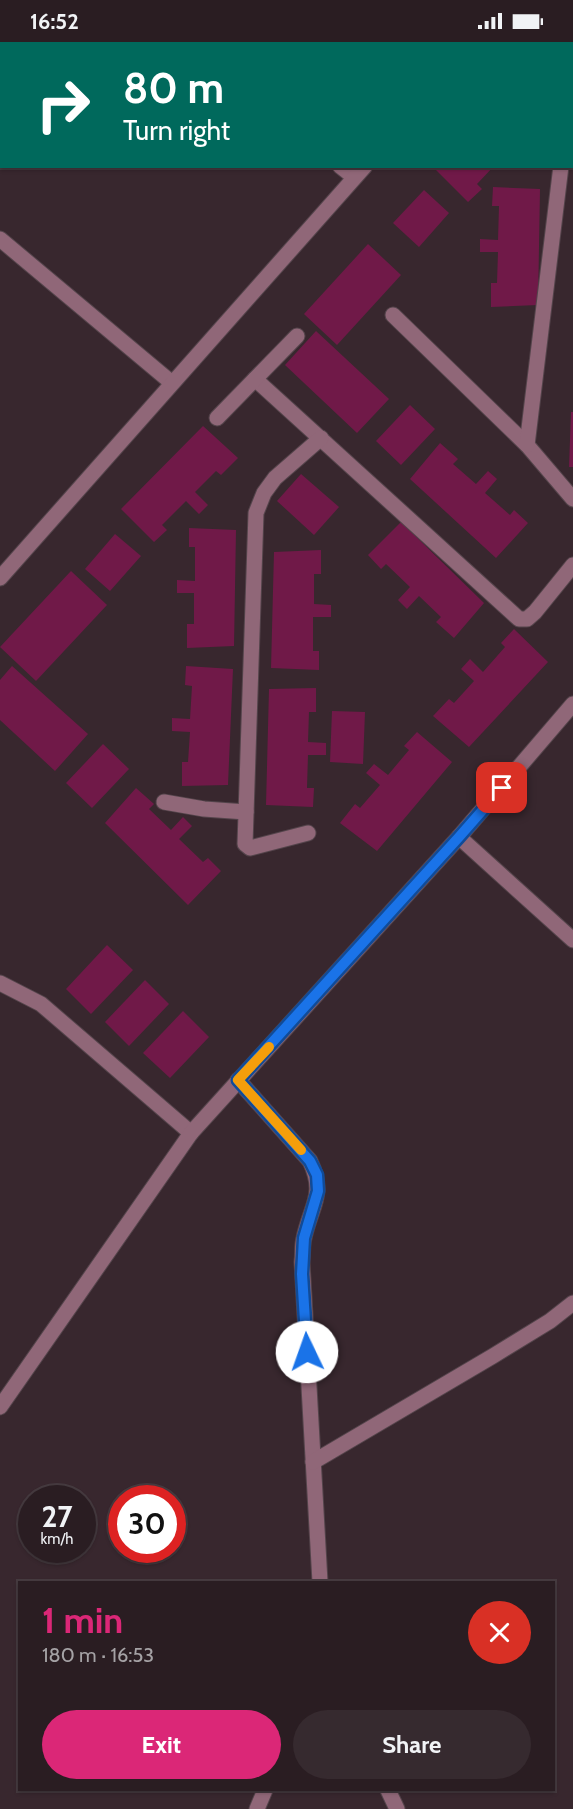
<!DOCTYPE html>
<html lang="en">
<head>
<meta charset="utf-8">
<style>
  :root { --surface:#2a1d22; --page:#362a2f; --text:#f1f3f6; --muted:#a5a2a5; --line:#463b40; --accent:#db2777 }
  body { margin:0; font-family:Cabin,sans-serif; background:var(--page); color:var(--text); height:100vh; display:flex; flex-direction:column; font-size:22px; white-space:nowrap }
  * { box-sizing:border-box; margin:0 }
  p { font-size:20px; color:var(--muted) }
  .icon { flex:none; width:33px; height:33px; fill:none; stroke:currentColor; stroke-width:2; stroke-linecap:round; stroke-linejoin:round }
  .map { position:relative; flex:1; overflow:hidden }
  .side { position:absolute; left:18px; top:1539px; width:537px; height:210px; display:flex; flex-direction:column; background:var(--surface); border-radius:0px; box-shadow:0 2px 4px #0004,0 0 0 2px var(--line) }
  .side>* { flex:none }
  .guide { position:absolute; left:0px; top:0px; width:573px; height:126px; box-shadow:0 2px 4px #0004,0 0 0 2px var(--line); background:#00695c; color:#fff; overflow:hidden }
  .speed { position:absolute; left:18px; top:1443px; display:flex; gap:12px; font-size:30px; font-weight:700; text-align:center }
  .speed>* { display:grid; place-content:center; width:78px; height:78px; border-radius:50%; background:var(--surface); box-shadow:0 2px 4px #0004,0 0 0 2px var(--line); line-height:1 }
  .speed small { font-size:15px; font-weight:400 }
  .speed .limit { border:9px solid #d22; background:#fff; color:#111 }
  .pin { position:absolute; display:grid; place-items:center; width:51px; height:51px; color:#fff; margin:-26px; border-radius:12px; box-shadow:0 3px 9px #0006 }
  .me { position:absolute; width:66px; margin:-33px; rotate:357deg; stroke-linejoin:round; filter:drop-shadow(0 0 4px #0008) }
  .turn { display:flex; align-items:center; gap:21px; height:126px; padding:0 24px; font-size:27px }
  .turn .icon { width:78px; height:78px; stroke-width:2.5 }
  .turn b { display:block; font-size:42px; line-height:51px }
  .round { display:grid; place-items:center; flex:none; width:63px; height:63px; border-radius:32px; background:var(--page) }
  .summary { display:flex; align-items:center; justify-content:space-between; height:102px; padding:0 24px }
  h1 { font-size:36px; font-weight:800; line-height:45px; color:var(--accent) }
  .action { display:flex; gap:12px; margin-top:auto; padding:12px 24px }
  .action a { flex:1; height:69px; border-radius:36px; background:var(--accent); color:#fff; font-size:24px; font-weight:800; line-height:69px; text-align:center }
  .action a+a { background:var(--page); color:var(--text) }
  .status { display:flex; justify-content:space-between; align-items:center; height:42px; padding:0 30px; background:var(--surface); direction:ltr }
  .status svg { height:16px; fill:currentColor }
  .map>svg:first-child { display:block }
</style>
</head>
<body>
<div class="status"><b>16:52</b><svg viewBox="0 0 49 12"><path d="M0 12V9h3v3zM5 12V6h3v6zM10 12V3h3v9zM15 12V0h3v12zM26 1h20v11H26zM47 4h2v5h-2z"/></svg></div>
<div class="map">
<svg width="573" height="1767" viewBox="0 0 573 1767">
  <rect width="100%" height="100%" fill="#38272e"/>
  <g fill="#701948">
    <polygon points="437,124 494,124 477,142 482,147 468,160 435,127"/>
    <polygon points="493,145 540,147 538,263 491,265 491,241 497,241 498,210 480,210 480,197 498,198 499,164 492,164"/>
    <polygon points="424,148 449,171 419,205 393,181"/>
    <polygon points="368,202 401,233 337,303 304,272"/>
    <polygon points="316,289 389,357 357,391 285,323"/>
    <polygon points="410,363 435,387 401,423 376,399"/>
    <polygon points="571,370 573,370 573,425 569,425"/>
    <polygon points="203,384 238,416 221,433 216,429 195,450 208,463 199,472 186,459 162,483 167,488 154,500 121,467"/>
    <polygon points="440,401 458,417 453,422 476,442 488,429 497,437 485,451 510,473 514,468 528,481 496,516 410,437"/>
    <polygon points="301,432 339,465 314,493 277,459"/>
    <polygon points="401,480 484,561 454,596 436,580 441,575 419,554 407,567 398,558 410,545 386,522 381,527 368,513"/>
    <polygon points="189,486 236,488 234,604 187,606 187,582 194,582 194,551 177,551 177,538 195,539 195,505 189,505"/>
    <polygon points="115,492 141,514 110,549 85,527"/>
    <polygon points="321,508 321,532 314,532 314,562 331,563 331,575 313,575 313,609 319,609 319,628 271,626 274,510"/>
    <polygon points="71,529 107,563 36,639 0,605"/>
    <polygon points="514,587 548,620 469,705 433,674 449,657 454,661 474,639 461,627 470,617 483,630 505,605 501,601"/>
    <polygon points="12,624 88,692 55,729 0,678 0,638"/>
    <polygon points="186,624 233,627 228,743 182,744 182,720 188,720 190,690 172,689 172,676 190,677 192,644 185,643"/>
    <polygon points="316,646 316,670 309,670 308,700 326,701 326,713 308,713 307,746 314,746 313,765 266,763 269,647"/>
    <polygon points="332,669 365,670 363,722 330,720"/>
    <polygon points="417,690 452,720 377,809 340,781 355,762 360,766 380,743 366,731 374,722 388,733 409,708 404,704"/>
    <polygon points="103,702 129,727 92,766 66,741"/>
    <polygon points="136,746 154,762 149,767 171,788 183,775 192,784 179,797 203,820 208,816 221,829 188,863 105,781"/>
    <polygon points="107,903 133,928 91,972 66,947"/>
    <polygon points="145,938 169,962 129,1004 105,980"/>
    <polygon points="183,969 209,995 170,1036 143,1011"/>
  </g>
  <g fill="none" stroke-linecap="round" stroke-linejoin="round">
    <g stroke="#54444b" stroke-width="17">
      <g id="minor">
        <polyline points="183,0 185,2"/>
        <polyline points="457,0 459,2"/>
        <polyline points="557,0 558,2"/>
        <polyline points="489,2 490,0"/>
        <polyline points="572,13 573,15"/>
        <polyline points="572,85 573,80"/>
        <polyline points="340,124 354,135"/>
        <polyline points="0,197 172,341"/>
        <polyline points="393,273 527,403 573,457"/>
        <polyline points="255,337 519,577 527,577 535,570 573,523"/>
        <polyline points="217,376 297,294"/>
        <polyline points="527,403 561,124"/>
        <polyline points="0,536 365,124"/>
        <polyline points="164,760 204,767 246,770"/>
        <polyline points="308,791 250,806 245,802 256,471 264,451 275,436 321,396"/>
        <polyline points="459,795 573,898"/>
        <polyline points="0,941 41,962 191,1091"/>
        <path d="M238 1038 310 1119C326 1153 311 1163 304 1196 302 1203 303 1212 302 1220L320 1540"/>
        <polyline points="0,1365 191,1091 459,795 573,662"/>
        <polyline points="313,1420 493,1314 550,1279 573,1261"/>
        <polyline points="388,1748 397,1767"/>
        <polyline points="257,1767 265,1748"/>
      </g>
    </g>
    <use href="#minor" stroke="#906778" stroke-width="15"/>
  </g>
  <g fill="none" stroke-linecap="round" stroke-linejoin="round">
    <g stroke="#114b97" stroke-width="15">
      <polyline id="route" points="307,1310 302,1232 304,1196 318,1149 317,1133 310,1119 238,1038 459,795 502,746"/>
    </g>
    <use href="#route" stroke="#1a73e8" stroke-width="10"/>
    <polyline stroke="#f59e0b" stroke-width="10" points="269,1005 238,1038 301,1108"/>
  </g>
</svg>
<div class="speed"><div>27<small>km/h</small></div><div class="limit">30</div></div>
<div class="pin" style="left:502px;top:746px;background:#d93025"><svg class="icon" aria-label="arrive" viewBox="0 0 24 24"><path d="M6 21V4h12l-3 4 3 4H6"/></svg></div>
<svg class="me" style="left:307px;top:1310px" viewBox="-20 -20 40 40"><circle r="19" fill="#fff"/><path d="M0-13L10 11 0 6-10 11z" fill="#1a73e8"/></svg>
<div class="guide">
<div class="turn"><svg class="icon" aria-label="right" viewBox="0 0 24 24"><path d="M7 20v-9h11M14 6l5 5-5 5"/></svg><div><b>80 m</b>Turn right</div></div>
</div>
<section class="side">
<div class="summary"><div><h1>1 min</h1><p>180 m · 16:53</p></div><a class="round" style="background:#d93025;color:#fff"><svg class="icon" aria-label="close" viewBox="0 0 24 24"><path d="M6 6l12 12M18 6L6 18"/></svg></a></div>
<div class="action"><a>Exit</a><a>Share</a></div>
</section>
</div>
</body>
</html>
